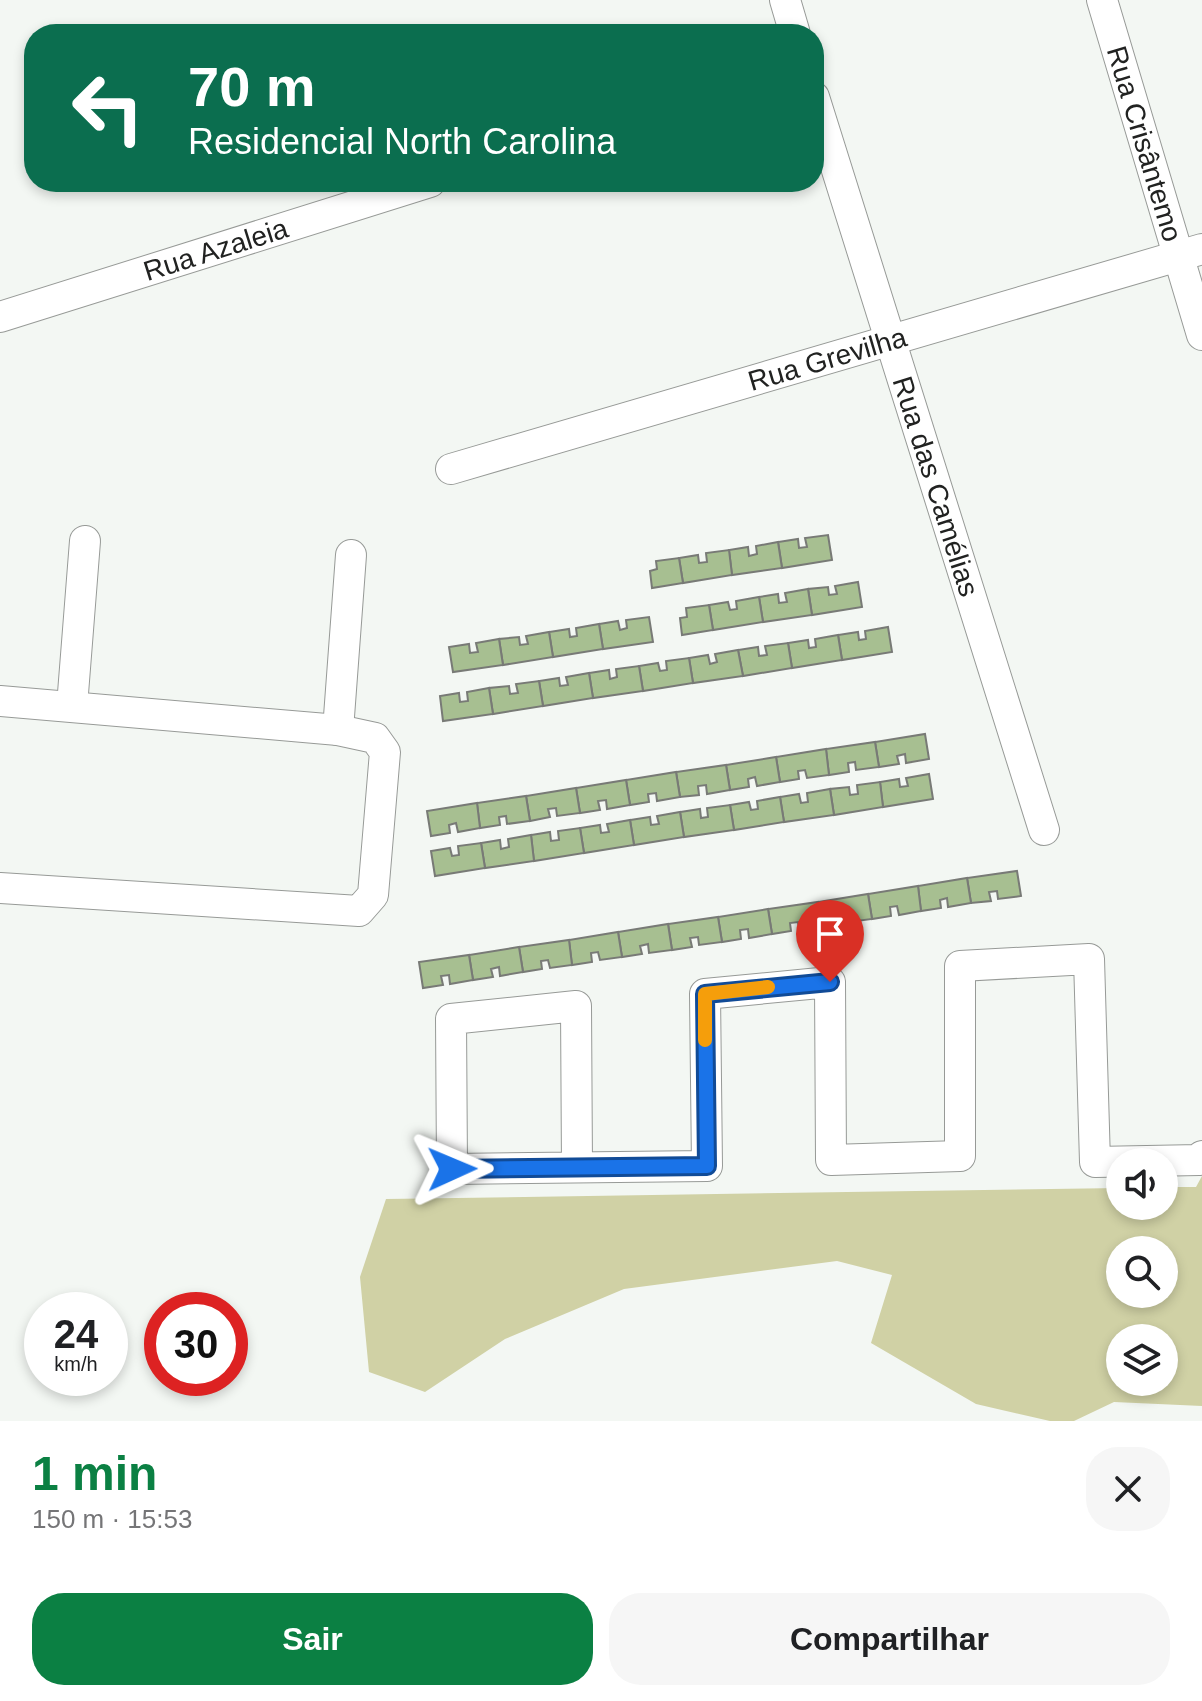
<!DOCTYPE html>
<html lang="pt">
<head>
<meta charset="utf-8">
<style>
  :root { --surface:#fff; --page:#f6f6f6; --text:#202124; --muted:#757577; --accent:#0b8043 }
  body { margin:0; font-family:Helvetica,sans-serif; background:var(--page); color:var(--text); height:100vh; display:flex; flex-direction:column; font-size:30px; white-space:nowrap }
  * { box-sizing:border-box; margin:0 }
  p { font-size:26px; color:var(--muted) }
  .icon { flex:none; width:44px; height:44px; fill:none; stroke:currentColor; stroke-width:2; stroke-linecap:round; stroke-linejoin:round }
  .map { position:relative; height:1421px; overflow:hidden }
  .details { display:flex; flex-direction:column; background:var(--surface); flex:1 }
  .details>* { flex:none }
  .guide { position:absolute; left:24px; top:24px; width:800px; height:168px; border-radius:32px; box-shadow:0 4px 12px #0003; background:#0b6e4f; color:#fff; overflow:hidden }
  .tools { position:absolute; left:1106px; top:1148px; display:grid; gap:16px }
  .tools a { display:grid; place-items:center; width:72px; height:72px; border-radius:50%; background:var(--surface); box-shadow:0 4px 12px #0003; font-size:40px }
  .speed { position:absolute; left:24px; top:1292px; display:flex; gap:16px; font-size:40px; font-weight:700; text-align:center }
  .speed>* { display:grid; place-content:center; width:104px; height:104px; border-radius:50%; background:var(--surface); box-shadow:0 4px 12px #0003; line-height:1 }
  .speed small { font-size:20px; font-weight:400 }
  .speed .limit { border:12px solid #d22; background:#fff; color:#111 }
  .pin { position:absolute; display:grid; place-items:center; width:68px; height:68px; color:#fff; margin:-82px -34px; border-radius:50% 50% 50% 0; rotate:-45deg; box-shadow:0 0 8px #0007 }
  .pin .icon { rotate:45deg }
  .me { position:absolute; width:88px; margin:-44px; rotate:89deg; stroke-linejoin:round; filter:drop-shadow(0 0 6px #0008) }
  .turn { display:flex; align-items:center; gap:28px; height:168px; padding:0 32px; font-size:36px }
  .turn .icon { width:104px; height:104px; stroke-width:2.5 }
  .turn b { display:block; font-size:56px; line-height:68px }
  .round { display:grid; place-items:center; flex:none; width:84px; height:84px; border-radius:32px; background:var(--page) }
  .summary { display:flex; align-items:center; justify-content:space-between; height:136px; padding:0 32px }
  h1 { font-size:48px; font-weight:600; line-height:60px; color:var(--accent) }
  .action { display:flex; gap:16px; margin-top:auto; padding:16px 32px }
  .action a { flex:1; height:92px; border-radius:32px; background:var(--accent); color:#fff; font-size:32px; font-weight:600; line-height:92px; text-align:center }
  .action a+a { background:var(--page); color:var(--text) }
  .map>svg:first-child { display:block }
</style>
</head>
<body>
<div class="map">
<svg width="1202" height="1421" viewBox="0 0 1202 1421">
  <rect width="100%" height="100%" fill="#f3f7f3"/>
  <path fill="#d0d1a5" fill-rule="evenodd" d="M1202 1176V1406L1114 1402 1074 1421H1050L976 1404 871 1343 892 1275 837 1261 624 1289 505 1339 425 1392 369 1372 360 1277 386 1199 1120 1188V1206H1164V1187H1196ZM1120 1250H1164V1294H1120ZM1120 1338H1164V1382H1120Z"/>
  <g fill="#a7bf91" stroke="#787a76" stroke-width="2">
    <polygon points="828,535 832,560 782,568 778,542 798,539 799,548 807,547 805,538"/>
    <polygon points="778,542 782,568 732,575 729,550 748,547 749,556 757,554 756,546"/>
    <polygon points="729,550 732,575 683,583 679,558 698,555 699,563 707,562 706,553"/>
    <polygon points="679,558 683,583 652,588 650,571 657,569 656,561"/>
    <polygon points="858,582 862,607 812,615 808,589 828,587 829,595 837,594 835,586"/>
    <polygon points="808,589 812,615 763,622 759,597 778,594 779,603 787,602 785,593"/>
    <polygon points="759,597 763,622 713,630 709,605 728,602 730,610 737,609 736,601"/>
    <polygon points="709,605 713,630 682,635 680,618 687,617 686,608"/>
    <polygon points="649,617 653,642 603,649 599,624 618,621 620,630 627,628 626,620"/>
    <polygon points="599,624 603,649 553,657 549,632 569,629 570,637 577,636 576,628"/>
    <polygon points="888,627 892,652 842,660 838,635 858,632 859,640 866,639 865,631"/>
    <polygon points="549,632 553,657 503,665 499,639 519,637 520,645 528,644 526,636"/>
    <polygon points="838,635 842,660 792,668 788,643 808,640 809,648 816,647 815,639"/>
    <polygon points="499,639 503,665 453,672 449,647 469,644 470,653 478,652 476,643"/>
    <polygon points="788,643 792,668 743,676 738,650 758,647 759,656 767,655 765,646"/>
    <polygon points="738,650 743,676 693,683 689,658 708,655 710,664 717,662 715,654"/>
    <polygon points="689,658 693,683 643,691 639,666 658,663 660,671 667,670 666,661"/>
    <polygon points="639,666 643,691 593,698 589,673 609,670 610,679 617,677 616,669"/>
    <polygon points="589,673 593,698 543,706 539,681 559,678 560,686 568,685 566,677"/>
    <polygon points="539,681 543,706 493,714 489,688 509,686 510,694 518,693 516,684"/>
    <polygon points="489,688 493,714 443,721 440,696 459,693 460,702 468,701 467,692"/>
    <polygon points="925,734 929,759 906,763 905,754 897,756 899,764 879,767 875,742"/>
    <polygon points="875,742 879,767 856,770 855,762 848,763 849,772 829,775 826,749"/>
    <polygon points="826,749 829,775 807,778 805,770 798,771 799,779 780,782 776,757"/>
    <polygon points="776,757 780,782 757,786 755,777 748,779 749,787 730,790 726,765"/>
    <polygon points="726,765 730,790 707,794 706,785 698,786 699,795 680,797 676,772"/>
    <polygon points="676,772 680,797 657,801 656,793 648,794 649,802 630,805 626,780"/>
    <polygon points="929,774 933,799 883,807 880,782 899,779 900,787 908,786 906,778"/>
    <polygon points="626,780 630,805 607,809 606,800 598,801 600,810 580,813 576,788"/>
    <polygon points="880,782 883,807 834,815 830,789 849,787 850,795 858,794 857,785"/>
    <polygon points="576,788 580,813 557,816 556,808 548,809 550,817 530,821 526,796"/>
    <polygon points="830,789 834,815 784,822 780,797 799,794 801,803 808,802 807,793"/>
    <polygon points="526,796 530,821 507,824 506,816 499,817 500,825 480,828 477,803"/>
    <polygon points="780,797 784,822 734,830 730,805 749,802 751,810 758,809 757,801"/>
    <polygon points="477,803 480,828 458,832 456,823 449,825 450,833 431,836 427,811"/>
    <polygon points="730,805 734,830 684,837 680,812 700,809 701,818 708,817 707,808"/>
    <polygon points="680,812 684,837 634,845 630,820 650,817 651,825 659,824 657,816"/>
    <polygon points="630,820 634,845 584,853 580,828 600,825 601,833 609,832 607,824"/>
    <polygon points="580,828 584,853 534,861 531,835 550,832 551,841 559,840 558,831"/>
    <polygon points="531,835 534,861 485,868 481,843 500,840 501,849 509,847 508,839"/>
    <polygon points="481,843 485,868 435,876 431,851 450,848 452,856 459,855 458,846"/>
    <polygon points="1017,871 1021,896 998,899 997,891 989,892 991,901 971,903 967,878"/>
    <polygon points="967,878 971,903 948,907 947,898 940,900 941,908 921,911 918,886"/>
    <polygon points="918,886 921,911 899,915 897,906 890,907 891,916 872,919 868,894"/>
    <polygon points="868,894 872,919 849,922 847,914 840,915 841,923 822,926 818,902"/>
    <polygon points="818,902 822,926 799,930 798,922 790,923 791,931 772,934 768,909"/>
    <polygon points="768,909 772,934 749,938 748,929 740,930 741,939 722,942 718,917"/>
    <polygon points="718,917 722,942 699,945 698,937 690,938 692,947 672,950 668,924"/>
    <polygon points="668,924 672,950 649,953 648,944 640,946 642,954 622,957 618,932"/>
    <polygon points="618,932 622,957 600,960 598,952 591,953 592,962 572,965 569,940"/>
    <polygon points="569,940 572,965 550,968 548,960 541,961 542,969 523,972 519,947"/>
    <polygon points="519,947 523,972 500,976 499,967 491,969 493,977 473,980 469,955"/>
    <polygon points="469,955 473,980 450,984 449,975 441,976 443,985 423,988 419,962"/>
  </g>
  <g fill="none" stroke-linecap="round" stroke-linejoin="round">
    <g stroke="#979a97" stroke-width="32">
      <g id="street">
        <polyline points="785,0 795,34"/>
        <path id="s1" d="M1102 0 1202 335"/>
        <path id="s2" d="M814 97 1044 830"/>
        <path id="s3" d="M0 317 430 182"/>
        <path id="s4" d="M451 469 1202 249"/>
        <polyline points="0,701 338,730 375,738 385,752 373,895 359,911 0,888"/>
        <polyline points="72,706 85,541"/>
        <polyline points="338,730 351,555"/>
        <polyline points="577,1167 576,1006 451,1019 452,1169 707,1166 705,994 830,982 831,1160 960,1156 960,966 1089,959 1095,1162 1199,1160 1202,1156"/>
      </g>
    </g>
    <use href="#street" stroke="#fff" stroke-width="30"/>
  </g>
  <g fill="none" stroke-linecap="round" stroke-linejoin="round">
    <g stroke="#114b97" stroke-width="20">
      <polyline id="route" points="452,1169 707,1166 705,994 830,982"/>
    </g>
    <use href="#route" stroke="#1a73e8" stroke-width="14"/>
    <polyline stroke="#f59e0b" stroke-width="14" points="705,1040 705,994 768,987"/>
  </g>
  <g text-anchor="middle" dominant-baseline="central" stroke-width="6" stroke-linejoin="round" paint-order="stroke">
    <g font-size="28" fill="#212221" stroke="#fff">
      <text stroke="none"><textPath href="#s1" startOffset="150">Rua Crisântemo</textPath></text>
      <text stroke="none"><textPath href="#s3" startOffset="226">Rua Azaleia</textPath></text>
      <text stroke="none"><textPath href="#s4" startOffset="392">Rua Grevilha</textPath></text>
      <text stroke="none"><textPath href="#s2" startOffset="408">Rua das Camélias</textPath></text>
    </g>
  </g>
</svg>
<div class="tools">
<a><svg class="icon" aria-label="sound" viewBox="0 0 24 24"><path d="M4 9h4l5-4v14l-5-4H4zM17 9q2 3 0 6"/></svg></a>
<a><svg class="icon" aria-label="search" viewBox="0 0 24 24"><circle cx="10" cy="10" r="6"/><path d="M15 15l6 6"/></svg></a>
<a><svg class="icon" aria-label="layers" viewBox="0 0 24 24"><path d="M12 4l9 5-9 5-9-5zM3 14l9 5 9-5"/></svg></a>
</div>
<div class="speed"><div>24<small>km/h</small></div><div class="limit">30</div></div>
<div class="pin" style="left:830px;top:982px;background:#d93025"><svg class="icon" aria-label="arrive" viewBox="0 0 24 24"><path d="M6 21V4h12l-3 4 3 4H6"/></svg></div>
<svg class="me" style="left:452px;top:1169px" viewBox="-20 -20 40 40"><path d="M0-17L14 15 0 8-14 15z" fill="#1a73e8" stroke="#fff" stroke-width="4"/></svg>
<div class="guide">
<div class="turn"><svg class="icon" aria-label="left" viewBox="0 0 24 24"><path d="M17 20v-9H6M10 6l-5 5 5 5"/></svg><div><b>70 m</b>Residencial North Carolina</div></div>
</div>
</div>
<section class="details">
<div class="summary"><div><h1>1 min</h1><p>150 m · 15:53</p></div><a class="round"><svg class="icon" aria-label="close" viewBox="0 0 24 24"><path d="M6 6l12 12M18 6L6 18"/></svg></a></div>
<div class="action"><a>Sair</a><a>Compartilhar</a></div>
</section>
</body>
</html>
